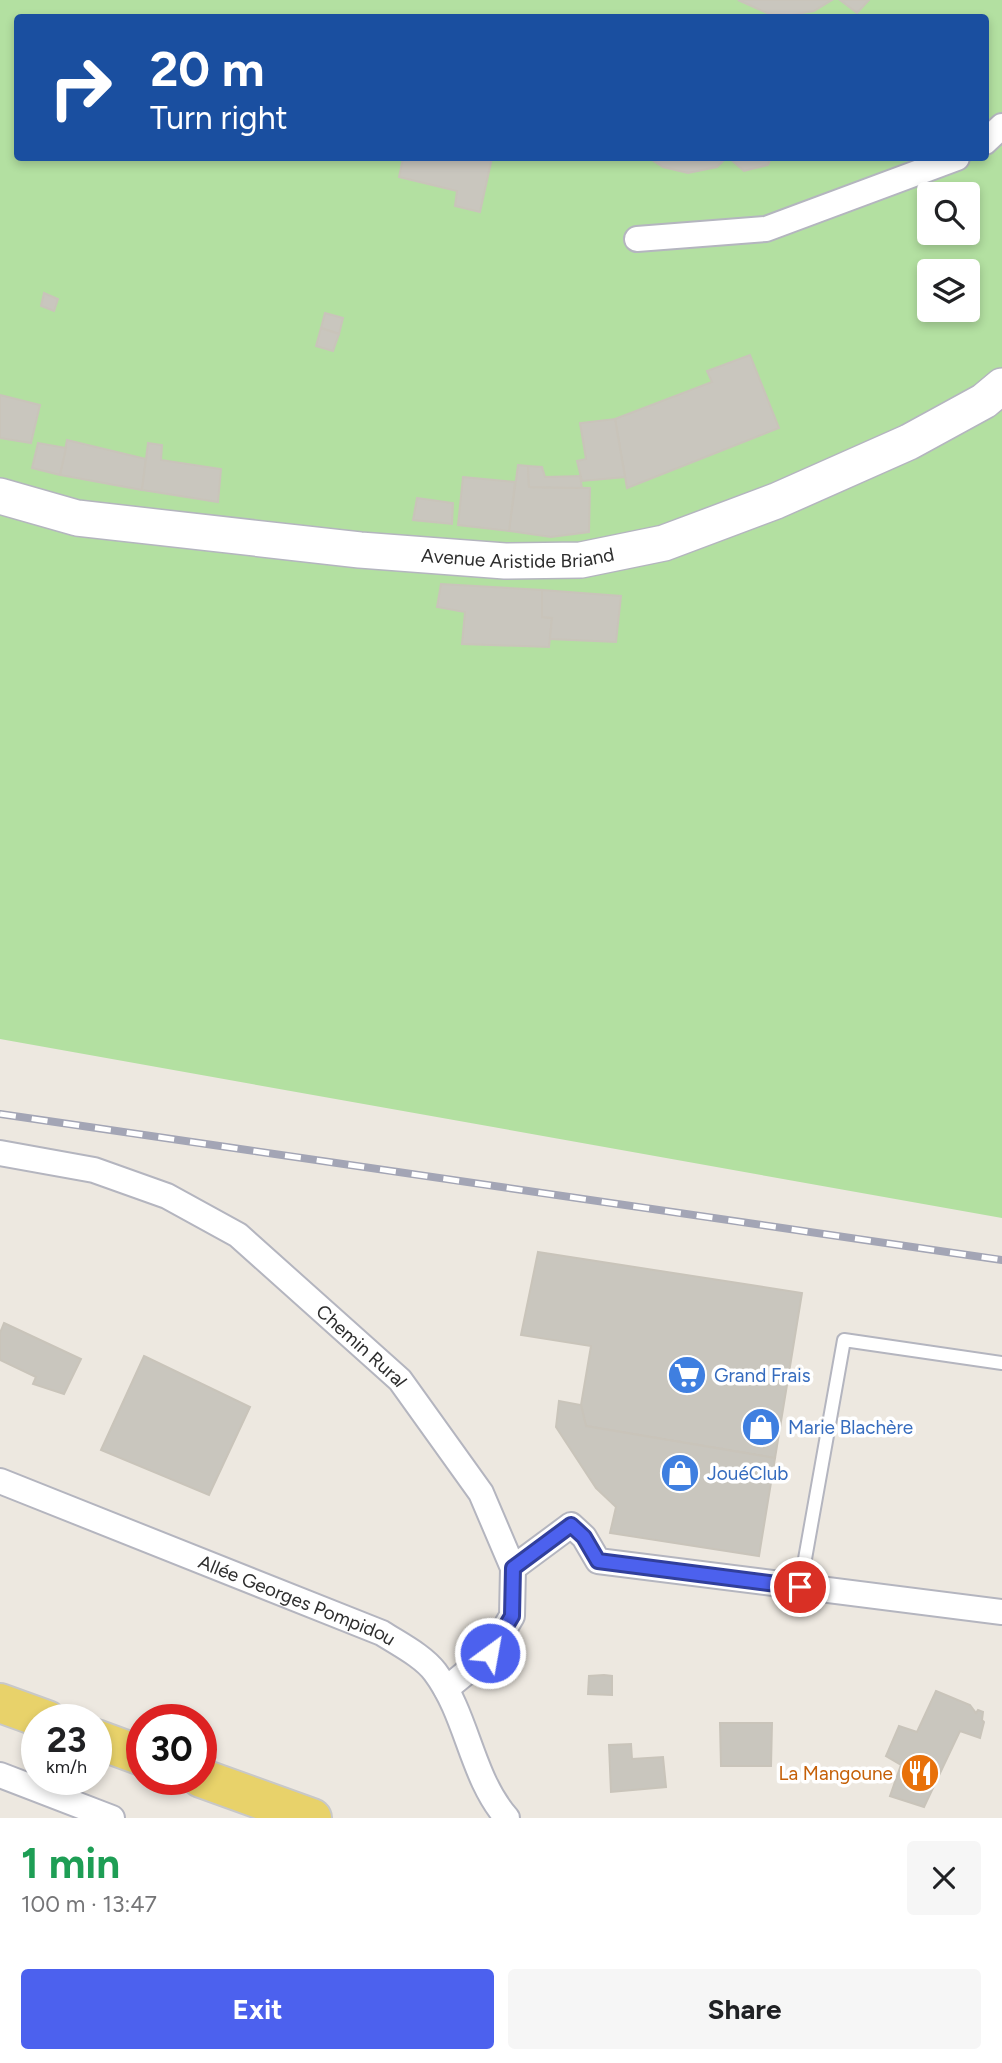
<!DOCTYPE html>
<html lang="en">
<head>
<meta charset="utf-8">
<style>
  :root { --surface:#fff; --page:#f6f6f6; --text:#202124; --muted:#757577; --accent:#4c61ee }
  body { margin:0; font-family:Figtree,sans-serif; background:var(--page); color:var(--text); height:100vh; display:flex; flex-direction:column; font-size:26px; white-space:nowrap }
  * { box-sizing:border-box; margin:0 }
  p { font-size:23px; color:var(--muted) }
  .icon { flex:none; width:38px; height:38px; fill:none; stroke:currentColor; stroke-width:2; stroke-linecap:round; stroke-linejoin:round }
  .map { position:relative; height:1818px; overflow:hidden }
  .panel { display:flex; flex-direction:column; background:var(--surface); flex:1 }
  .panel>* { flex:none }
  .hud { position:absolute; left:14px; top:14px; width:975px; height:147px; border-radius:7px; box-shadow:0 4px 10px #0003; background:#1a4fa0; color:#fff; overflow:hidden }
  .tools { position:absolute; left:917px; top:182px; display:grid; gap:14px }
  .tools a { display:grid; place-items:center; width:63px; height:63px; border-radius:7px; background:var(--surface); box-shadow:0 4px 10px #0003; font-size:35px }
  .speed { position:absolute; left:21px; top:1704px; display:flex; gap:14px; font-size:35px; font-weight:700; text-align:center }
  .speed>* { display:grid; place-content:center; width:91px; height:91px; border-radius:50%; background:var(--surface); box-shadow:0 4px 10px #0003; line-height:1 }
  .speed small { font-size:18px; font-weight:400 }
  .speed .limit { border:10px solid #d22; background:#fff; color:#111 }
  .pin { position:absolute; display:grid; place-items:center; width:60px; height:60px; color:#fff; margin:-30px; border:4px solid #fff; border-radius:50%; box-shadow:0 2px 7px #0007 }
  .me { position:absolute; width:77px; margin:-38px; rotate:32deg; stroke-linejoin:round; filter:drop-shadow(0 0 5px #0008) }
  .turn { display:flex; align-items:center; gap:24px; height:147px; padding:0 21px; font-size:32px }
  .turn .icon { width:91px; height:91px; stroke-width:2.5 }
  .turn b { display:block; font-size:49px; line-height:60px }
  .round { display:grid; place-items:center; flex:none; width:74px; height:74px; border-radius:7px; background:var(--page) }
  .head { display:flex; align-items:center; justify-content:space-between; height:119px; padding:0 21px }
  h1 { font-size:42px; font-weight:700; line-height:52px; color:#1e9e55 }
  .primary-button { display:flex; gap:14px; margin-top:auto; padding:14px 21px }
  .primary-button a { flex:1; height:80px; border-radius:7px; background:var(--accent); color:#fff; font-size:28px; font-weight:700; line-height:80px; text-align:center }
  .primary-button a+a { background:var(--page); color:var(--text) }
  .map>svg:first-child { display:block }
</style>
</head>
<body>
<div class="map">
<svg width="1002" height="1818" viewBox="0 0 1002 1818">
  <rect width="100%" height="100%" fill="#ede8e0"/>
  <path fill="#b3e0a1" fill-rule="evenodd" d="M0 0H1002V1218L0 1039ZM18 18H985V158H18ZM929 194H968V233H929ZM929 271H968V310H929Z"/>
  <g fill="#c9c6be" stroke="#c9c4ba" stroke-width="2">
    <polygon points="738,0 832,0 814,11 790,15 767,13"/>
    <polygon points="840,0 869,0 857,13"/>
    <polygon points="403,158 492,158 480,212 455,206 457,191 399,177"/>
    <polygon points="649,158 726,158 717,167 688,173 663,167"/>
    <polygon points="729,158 771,158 768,165 744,171"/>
    <polygon points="44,293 58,299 54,311 41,306"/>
    <polygon points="325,313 343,318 339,334 321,328"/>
    <polygon points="321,328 339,334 333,351 316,346"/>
    <polygon points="750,355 779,428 627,488 615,419 712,382 707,371"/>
    <polygon points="0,395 40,405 31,443 0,438"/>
    <polygon points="615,419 625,477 582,481 577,461 586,459 580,423"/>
    <polygon points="67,440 146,459 142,490 60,475"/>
    <polygon points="38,443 66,448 60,475 32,468"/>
    <polygon points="148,443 162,445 161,460 221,469 218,502 142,490"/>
    <polygon points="518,465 528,466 529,487 590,488 589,532 551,537 509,531"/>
    <polygon points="528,466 542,467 545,477 580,476 582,488 529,487"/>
    <polygon points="463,477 515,482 509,531 458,525"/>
    <polygon points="417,498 453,503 452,524 413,520"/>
    <polygon points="441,584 542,590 542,617 552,618 549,647 462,644 465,612 437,607"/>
    <polygon points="542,590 621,596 616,642 550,639 552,618 542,617"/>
    <polygon points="538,1252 802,1293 775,1458 586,1426 581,1405 591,1346 521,1335"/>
    <polygon points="4,1323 81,1359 64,1394 33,1384 36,1377 0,1360 0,1333"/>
    <polygon points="144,1356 250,1407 209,1495 101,1450"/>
    <polygon points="559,1401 581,1405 586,1426 775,1458 759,1556 610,1533 616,1507 596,1488 556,1427"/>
    <polygon points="604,1675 612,1676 612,1695 588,1694 589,1676"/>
    <polygon points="936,1691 970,1705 976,1713 978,1710 983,1712 982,1720 984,1722 980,1738 960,1731 924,1807 890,1796 901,1765 886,1756 899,1726 917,1732"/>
    <polygon points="720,1723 772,1723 771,1766 721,1766"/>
    <polygon points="631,1744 632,1759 663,1757 666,1787 611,1792 609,1745"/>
  </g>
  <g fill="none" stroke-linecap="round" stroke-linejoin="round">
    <g stroke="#b4b5bf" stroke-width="16">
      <polyline id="lane" points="800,1587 844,1340 1002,1363"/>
    </g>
    <g stroke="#b4b5bf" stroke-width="28">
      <g id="street">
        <polyline points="985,142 1002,126"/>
        <polyline points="637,239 766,229 957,158"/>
        <path id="s1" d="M0 1153 94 1170 167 1196 238 1235 400 1380 481 1493 513 1568 512 1616 490 1653 446 1689"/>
        <path id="s2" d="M0 1481 382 1633C399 1644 423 1656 435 1672 468 1716 471 1777 507 1818"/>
        <polyline points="513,1568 571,1525 584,1537 598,1561 1002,1612"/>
        <polyline points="0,1775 112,1818"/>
      </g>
    </g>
    <g stroke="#b4b5bf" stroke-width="38">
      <g id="secondary">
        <path id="s3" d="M0 496 77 518 360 550 505 561 581 560 664 543 776 501 909 442 984 401 1002 386"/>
      </g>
    </g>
    <g stroke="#c8c8c8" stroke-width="42">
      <g id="primary">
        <polyline points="0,1703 47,1720"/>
        <polyline points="96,1739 142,1756"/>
        <polyline points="201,1778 312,1818"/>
      </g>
    </g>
    <use href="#lane" stroke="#fff" stroke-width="12"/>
    <use href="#street" stroke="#fff" stroke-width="24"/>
    <use href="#secondary" stroke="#fff" stroke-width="35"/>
    <use href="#primary" stroke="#e8d26a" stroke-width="38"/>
    <g stroke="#a3a5b5" stroke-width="8">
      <polyline id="rail" points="0,1114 1002,1260"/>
    </g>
    <use href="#rail" stroke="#fff" stroke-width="5" stroke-dasharray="16" stroke-linecap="butt"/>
  </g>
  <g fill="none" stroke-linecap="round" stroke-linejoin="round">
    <g stroke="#313f9b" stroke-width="18">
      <polyline id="route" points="490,1653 512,1616 513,1568 571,1525 584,1537 598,1561 800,1587"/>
    </g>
    <use href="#route" stroke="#4c61ee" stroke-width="12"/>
  </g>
  <defs>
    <g id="supermarket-disc" transform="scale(2.0125)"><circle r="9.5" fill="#3f7fe0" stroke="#fff"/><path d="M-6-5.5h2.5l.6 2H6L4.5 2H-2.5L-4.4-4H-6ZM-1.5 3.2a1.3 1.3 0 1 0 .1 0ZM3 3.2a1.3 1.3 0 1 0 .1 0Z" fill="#fff"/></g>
    <g id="shop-disc" transform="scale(2.0125)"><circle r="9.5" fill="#3f7fe0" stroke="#fff"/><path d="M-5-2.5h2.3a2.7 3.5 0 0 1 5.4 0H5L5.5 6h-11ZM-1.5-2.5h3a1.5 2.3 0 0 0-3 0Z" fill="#fff"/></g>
    <g id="restaurant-disc" transform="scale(2.0125)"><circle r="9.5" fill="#e8710a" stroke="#fff"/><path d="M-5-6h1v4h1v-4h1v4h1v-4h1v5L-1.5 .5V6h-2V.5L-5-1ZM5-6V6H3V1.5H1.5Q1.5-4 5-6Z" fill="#fff"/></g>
  </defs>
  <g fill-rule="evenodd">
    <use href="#supermarket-disc" x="687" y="1375"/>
    <use href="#shop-disc" x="761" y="1427"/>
    <use href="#shop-disc" x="680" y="1473"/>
    <use href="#restaurant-disc" x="920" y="1773"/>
  </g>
  <g text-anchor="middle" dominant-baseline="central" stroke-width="7" stroke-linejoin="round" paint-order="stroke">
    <g font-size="19" fill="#2d2d2d" stroke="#fff">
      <text stroke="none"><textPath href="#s3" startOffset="523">Avenue Aristide Briand</textPath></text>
      <text stroke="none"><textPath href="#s1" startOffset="420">Chemin Rural</textPath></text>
      <text stroke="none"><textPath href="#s2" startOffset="320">Allée Georges Pompidou</textPath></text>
    </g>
    <g font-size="19" fill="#366cbe" stroke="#fff" text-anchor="start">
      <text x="714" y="1375">Grand Frais</text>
      <text x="788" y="1427">Marie Blachère</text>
      <text x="707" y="1473">JouéClub</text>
    </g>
    <g font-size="19" fill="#c56008" stroke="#fff" text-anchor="end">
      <text x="893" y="1773">La Mangoune</text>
    </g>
  </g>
</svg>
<div class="tools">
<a><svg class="icon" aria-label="search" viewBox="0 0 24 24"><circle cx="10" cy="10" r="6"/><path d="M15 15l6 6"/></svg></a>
<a><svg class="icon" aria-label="layers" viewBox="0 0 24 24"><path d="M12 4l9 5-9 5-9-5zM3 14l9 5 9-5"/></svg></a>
</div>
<div class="speed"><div>23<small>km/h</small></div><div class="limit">30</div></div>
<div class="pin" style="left:800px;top:1587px;background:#d93025"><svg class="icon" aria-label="arrive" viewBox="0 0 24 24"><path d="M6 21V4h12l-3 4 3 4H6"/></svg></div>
<svg class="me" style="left:490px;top:1653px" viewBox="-20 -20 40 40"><circle r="17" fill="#4c61ee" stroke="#fff" stroke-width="3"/><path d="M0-11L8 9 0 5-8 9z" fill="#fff"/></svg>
<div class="hud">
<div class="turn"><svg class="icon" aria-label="right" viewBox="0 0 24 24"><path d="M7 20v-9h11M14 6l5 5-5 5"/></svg><div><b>20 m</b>Turn right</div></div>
</div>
</div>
<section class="panel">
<div class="head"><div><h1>1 min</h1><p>100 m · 13:47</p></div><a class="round"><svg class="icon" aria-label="close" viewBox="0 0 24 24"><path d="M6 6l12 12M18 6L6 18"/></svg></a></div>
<div class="primary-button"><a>Exit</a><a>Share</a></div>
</section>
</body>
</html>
